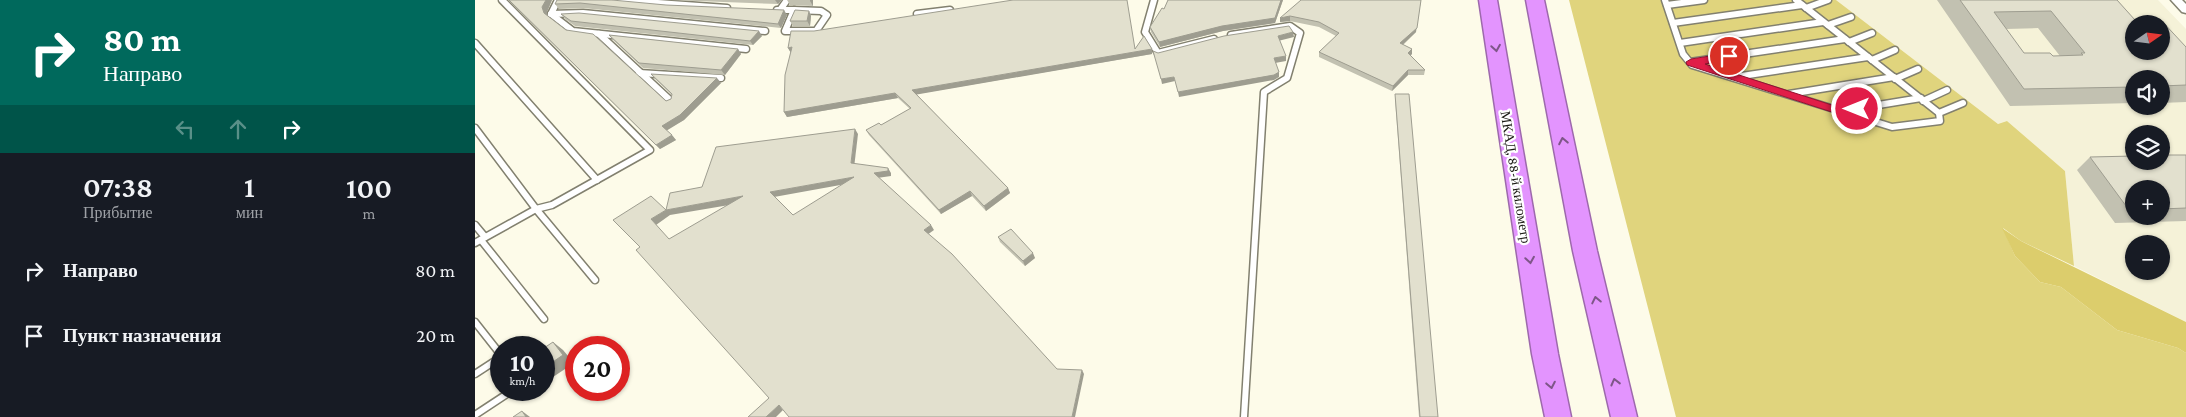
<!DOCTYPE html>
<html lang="ru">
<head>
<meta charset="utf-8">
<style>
  :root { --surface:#171b24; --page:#242831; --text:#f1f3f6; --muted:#9ea1a6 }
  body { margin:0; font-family:"Crimson Pro",serif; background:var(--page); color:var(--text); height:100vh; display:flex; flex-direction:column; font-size:19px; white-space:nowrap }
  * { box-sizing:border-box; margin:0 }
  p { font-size:16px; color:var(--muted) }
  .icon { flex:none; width:28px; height:28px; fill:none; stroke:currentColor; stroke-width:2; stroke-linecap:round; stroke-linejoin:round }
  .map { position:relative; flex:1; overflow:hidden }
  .panel { display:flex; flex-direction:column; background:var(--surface); width:475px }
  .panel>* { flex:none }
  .guide { background:#00695c; color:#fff; overflow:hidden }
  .needle { width:32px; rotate:76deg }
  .tools { position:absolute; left:1650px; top:15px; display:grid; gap:10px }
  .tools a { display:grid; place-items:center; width:45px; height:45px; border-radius:50%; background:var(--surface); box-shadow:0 1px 4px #0004; font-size:25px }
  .speed { position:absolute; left:15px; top:336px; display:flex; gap:10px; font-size:25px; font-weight:700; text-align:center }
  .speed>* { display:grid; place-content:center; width:65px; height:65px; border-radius:50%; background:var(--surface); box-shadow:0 1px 4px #0004; line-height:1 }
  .speed small { font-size:12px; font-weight:400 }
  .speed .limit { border:8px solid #d22; background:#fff; color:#111 }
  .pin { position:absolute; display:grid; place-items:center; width:42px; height:42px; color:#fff; margin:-21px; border:2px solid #fff; border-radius:50%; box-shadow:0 1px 5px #0007 }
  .me { position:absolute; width:55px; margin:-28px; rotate:270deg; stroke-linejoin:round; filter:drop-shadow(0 0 4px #0008) }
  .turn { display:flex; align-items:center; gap:18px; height:105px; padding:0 20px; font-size:22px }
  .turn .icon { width:65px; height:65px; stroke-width:2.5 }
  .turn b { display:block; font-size:35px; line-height:42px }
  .lanes { display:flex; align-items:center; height:48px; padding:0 20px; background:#0003; justify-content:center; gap:25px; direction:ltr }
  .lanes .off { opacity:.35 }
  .eta { display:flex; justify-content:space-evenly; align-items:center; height:85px; text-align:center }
  .eta b { font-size:30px; font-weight:600; line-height:35px }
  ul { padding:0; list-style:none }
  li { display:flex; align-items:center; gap:15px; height:65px; padding:0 20px }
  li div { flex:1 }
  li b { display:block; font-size:19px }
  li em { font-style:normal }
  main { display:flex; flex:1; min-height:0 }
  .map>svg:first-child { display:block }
</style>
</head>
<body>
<main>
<section class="panel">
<div class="guide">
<div class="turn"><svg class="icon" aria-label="right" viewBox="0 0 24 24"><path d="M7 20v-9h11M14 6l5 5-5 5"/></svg><div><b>80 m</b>Направо</div></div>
<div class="lanes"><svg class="icon off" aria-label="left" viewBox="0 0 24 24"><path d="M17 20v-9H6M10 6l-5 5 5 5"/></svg><svg class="icon off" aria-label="ahead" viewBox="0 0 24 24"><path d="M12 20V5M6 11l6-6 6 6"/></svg><svg class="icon" aria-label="right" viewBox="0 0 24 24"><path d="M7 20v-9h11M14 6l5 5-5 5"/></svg></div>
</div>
<div class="eta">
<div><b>07:38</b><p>Прибытие</p></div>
<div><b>1</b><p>мин</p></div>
<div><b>100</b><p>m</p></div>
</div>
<ul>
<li><svg class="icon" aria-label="right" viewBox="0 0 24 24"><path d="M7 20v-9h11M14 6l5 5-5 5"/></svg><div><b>Направо</b></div><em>80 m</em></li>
<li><svg class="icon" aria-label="arrive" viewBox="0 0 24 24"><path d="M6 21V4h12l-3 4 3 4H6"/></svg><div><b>Пункт назначения</b></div><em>20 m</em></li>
</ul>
</section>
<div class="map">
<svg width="1711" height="417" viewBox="0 0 1711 417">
  <rect width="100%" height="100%" fill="#fdfbe9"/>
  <path fill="#f5f2d8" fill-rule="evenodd" d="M1361 0H1683L1711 29V322L1599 266 1590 171 1532 121 1523 124ZM1659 24H1686V51H1659ZM1659 79H1686V106H1659ZM1659 134H1686V161H1659ZM1659 189H1686V216H1659ZM1659 244H1686V271H1659Z"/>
  <polygon fill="#e0d47d" points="1094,0 1361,0 1523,124 1532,121 1590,171 1599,266 1546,241 1528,228 1540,256 1565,282 1586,287 1642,330 1703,348 1711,353 1711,417 1201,417"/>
  <polygon fill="#dccd6c" points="1527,228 1546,241 1711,322 1711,353 1703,348 1642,330 1586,287 1565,282 1540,256"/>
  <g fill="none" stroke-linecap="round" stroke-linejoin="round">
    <g stroke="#82806f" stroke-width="9">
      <g id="lane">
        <polyline points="141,0 252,8"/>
        <polyline points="679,0 670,32 683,53 739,39"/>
        <polyline points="1190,0 1208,54 1217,65 1417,127 1465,121 1464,113 1321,0"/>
        <polyline points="1192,5 1229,0"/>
        <polyline points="1331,8 1353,0"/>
        <polyline points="302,10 319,10"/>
        <polyline points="305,10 312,0"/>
        <polygon points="319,10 346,11 352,15 341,31 310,31"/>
        <polyline points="76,14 108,13 290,31"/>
        <polyline points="76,14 98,31 271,49"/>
        <polyline points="76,14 83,0"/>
        <polyline points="442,14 475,10"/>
        <polyline points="1198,23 1327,5"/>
        <polyline points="1353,25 1376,17"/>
        <polyline points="124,34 196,101"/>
        <polyline points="756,35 815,26 825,33 812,78 789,92 769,417"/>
        <polyline points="1374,42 1397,33"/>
        <polyline points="0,43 122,180"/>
        <polyline points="1205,43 1348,22"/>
        <polyline points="1397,60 1420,50"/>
        <polyline points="1215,62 1370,39"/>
        <polyline points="164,73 246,78"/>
        <polyline points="1260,77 1393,57"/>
        <polyline points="1420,79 1443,69"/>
        <polyline points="1314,94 1419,77"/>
        <polyline points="1448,101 1472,90"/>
        <polyline points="1367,111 1446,98"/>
        <polyline points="1464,113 1488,103"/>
        <polyline points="0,128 61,209 120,280"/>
        <polyline points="0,225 10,237"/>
        <polyline points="6,240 69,319"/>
        <polyline points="0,243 61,209 77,205 175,150 27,0"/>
        <polyline points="0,322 26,355"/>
        <polyline points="0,374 26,357"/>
        <polyline points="0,415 38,390"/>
      </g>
    </g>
    <g stroke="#82806f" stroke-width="3">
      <polygon id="street" points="1696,0 1707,0 1711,4 1711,13 1707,12"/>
    </g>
    <g stroke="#9d69ac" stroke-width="3">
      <g id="highway">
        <polygon points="1004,0 1022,0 1083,354 1096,417 1070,417 1057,354"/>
        <polygon points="1051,0 1069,0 1122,251 1162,417 1136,417 1098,251"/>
      </g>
    </g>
    <use href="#lane" stroke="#fff" stroke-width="6"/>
    <use href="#street" fill="#fff" fill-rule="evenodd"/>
    <use href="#highway" fill="#e394fe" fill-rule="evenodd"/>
  </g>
  <g fill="#c2c1b1" fill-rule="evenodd">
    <polygon points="33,0 77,0 72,12 72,16 91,30 191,101 196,99 197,95 180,79 176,74 246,83 209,120 191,130 201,140 185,149"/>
    <polygon points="82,0 191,5 312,15 306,28 108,8 84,9 80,4"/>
    <polygon points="195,0 307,0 303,4"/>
    <polygon points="312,0 338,0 338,6 315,5"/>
    <polygon points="693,0 808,0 800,23 748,31 685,47 676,32 675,27 689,9"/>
    <polygon points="826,0 941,32 928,45 937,54 935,55 950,70 949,75 933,75 917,91 844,57 844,52 861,36 844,27 815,21 805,22"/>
    <path d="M1462 0H1642L1660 20 1711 47V102L1686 103V79H1659V103L1535 106ZM1563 28 1585 56H1578L1549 53 1531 29Z"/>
    <polygon points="334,11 336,16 335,26 318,26 315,21"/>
    <polygon points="86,14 287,36 278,45 100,26 90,19"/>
    <polygon points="134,35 263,49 266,54 250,75 168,68 138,40"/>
    <polygon points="313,48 660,48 677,54 441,94 533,188 535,193 511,211 497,196 466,214 394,135 391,130 406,125 435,109 423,98 312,117 309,112 316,53"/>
    <polygon points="920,94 963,417 944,417 920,99"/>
    <path d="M1711 155V221L1640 223 1602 170 1615 157ZM1659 189H1686V216H1659Z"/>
    <polygon points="523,237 560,258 550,266 525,242"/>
  </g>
  <g fill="#9e9d90">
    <polygon points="71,0 77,0 72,12 73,18 69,13 67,7"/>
    <polygon points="300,0 307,0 303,4"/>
    <polygon points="335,0 338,0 338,6 335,1"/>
    <polygon points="806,0 808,0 800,23 748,31 685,47 684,42"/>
    <polygon points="946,0 941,32 924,48 925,43"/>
    <polygon points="309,10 312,15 306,28 303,24"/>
    <polygon points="334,11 336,16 335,26 332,21"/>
    <polygon points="815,16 815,21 805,22 805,18"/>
    <polygon points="284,31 287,36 278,45 275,41"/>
    <polygon points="818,32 819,37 803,41 803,36"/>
    <polygon points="317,47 320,52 316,53 313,48"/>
    <polygon points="263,49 266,54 250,75 246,70"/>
    <polygon points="677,49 677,54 439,95 437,90"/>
    <polygon points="937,49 937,54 933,58 933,53"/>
    <polygon points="811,56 811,61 800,63 799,58"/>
    <polygon points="933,70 933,75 917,91 918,86"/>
    <polygon points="804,72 804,77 799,80 704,97 703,92"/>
    <polygon points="699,77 700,81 687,84 686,79"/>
    <polygon points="242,78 246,83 209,120 191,131 187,126"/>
    <polygon points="420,93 423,98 312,117 309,112"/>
    <polygon points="380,129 383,134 379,168 376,163"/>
    <polygon points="197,135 201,140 185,149 181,145"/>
    <polygon points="413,168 416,173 416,176 402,178 399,173"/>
    <polygon points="379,177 382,182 299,197 295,192"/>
    <polygon points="533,188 535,193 511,211 509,206"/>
    <polygon points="495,191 497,196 466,214 464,210"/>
    <polygon points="268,196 272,202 195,215 181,225 176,219 191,210"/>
    <polygon points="456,225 459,230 452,235 449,230"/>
    <polygon points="558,253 560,258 550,266 548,261"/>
    <polygon points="78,342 88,350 99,363 69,383 69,368"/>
    <polygon points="607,370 609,374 600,417 597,417"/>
    <polygon points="304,405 308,410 301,417 291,417"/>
    <polygon points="47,411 55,417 51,417"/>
  </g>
  <g fill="#e2e0ce" stroke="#9e9d90" fill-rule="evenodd">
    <polygon points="34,0 71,0 67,7 69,13 91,30 118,34 191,101 196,99 197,94 176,74 242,78 205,115 187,126 197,135 181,145"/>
    <polygon points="82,0 137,0 191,5 309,10 303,24 105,3 80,4"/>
    <polygon points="538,0 652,0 660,49 669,36 677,49 437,90 533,188 509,206 495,191 464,210 391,130 404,123 406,125 436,108 420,93 309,112 310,75 317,47 313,48 316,31 339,31"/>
    <polygon points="693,0 806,0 800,18 747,26 684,42 675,27 687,8 689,9"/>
    <polygon points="826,0 946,0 942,28 925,43 937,49 933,53 950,70 933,70 918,86 844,52 864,33 844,22 815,16 805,18"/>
    <path d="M1485 0H1642L1660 20 1685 19 1711 47V85L1686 86V79H1659V87L1549 89ZM1576 11 1610 53H1606L1608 55 1578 56 1575 53H1549L1519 12ZM1659 24H1686V51H1659Z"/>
    <polygon points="320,10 334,11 332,21 315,21"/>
    <polygon points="104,13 284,31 275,41 96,21 86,14"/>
    <polygon points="814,26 818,32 803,36 811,56 799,58 804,72 799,75 703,92 699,77 686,79 678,51 683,53 749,36"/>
    <polygon points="134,35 263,49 246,70 164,63"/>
    <polygon points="920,94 934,94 963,417 945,417"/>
    <path d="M380 129 376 163 413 168V171L399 173 456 225 449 230 477 254 582 369 607 370 597 417H314L304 405 291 417H273L294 398 161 250 165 247 138 220 176 196 191 210 195 193 227 187 241 147ZM379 177 318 215 295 192ZM268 196 194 239 176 219 191 210Z"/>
    <polygon points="1686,155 1711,155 1711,208 1686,209 1686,189 1659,189 1659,209 1654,210 1615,157 1659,156 1659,161 1686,161"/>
    <polygon points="536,229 558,253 548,261 523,237"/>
    <polygon points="78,342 88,355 69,368 69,348"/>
    <polygon points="47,411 51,417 38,417"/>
  </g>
  <defs><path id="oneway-chevron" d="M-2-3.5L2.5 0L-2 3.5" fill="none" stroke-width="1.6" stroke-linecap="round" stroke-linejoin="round" transform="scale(1.25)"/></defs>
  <g stroke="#7e5688">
    <use href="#oneway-chevron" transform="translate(1021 48) rotate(81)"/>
    <use href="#oneway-chevron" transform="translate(1088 141) rotate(-101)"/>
    <use href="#oneway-chevron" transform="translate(1055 260) rotate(81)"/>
    <use href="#oneway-chevron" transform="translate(1121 300) rotate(-102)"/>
    <use href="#oneway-chevron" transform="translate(1140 382) rotate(-104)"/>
    <use href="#oneway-chevron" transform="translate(1076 385) rotate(79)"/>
  </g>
  <polygon fill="#e11d48" stroke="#92132f" points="1254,53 1258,54 1258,59 1230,64 1366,108 1382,105 1387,109 1386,111 1366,115 1212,65 1211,62 1216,59"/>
  <g text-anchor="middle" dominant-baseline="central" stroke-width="4.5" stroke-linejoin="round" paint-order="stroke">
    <g font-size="14" fill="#1a1913" stroke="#fff">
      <text transform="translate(1041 177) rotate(81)">МКАД, 88-й километр</text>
    </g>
  </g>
</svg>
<div class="tools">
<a><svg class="needle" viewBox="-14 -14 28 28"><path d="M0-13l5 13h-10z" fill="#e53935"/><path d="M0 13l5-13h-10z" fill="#9ea1a6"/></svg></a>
<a><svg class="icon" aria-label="sound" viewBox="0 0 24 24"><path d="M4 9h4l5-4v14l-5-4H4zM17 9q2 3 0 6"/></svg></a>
<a><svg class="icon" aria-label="layers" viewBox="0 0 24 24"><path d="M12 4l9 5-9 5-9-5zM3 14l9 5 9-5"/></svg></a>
<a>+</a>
<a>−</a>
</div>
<div class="speed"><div>10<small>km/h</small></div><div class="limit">20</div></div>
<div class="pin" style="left:1254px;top:56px;background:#d93025"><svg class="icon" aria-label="arrive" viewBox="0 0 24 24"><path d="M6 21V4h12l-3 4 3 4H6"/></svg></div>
<svg class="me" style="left:1382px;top:109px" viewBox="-20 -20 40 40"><circle r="17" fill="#e11d48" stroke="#fff" stroke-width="3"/><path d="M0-11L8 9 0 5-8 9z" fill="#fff"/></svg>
</div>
</main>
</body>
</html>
